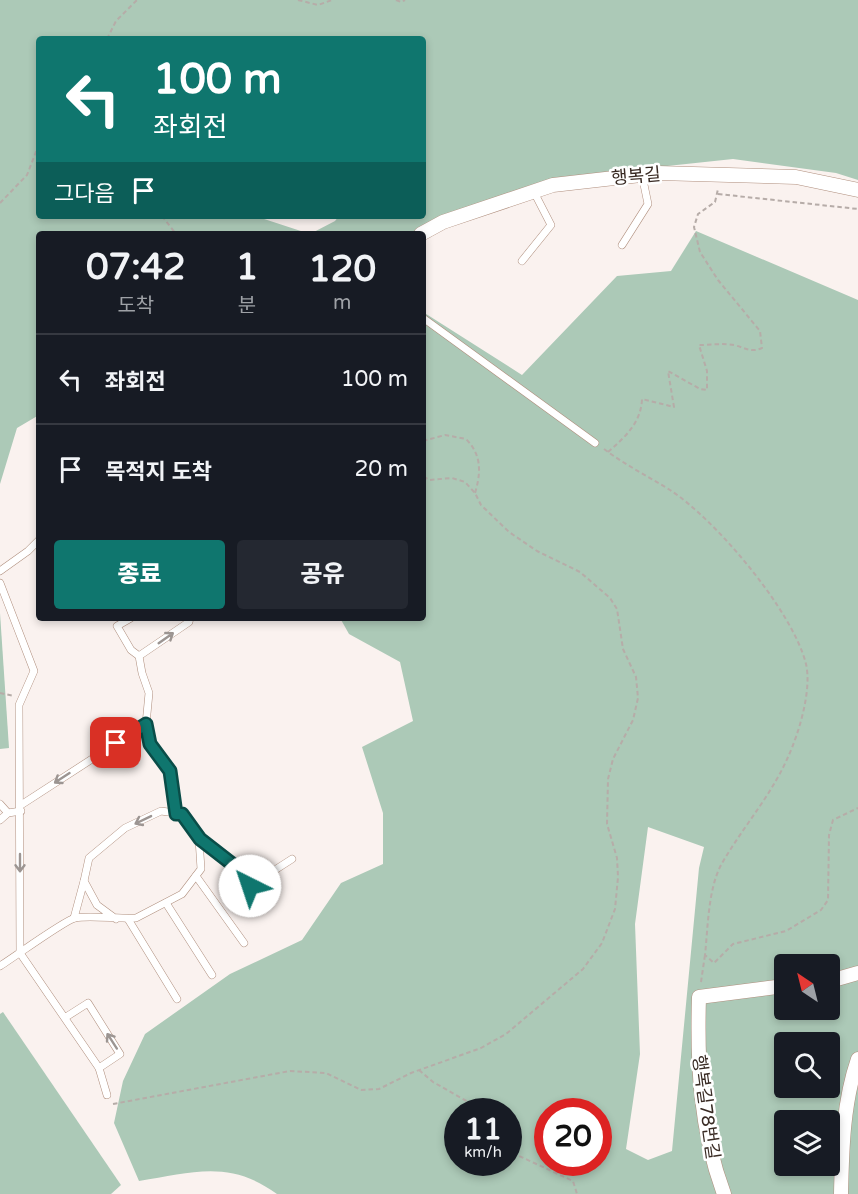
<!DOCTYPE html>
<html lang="ko">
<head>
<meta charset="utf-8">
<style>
  :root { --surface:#171b24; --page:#242831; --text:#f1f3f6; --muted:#9ea1a6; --line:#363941; --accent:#0f766e }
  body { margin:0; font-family:"Varela Round","Noto Sans KR",sans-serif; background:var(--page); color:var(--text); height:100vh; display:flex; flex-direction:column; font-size:22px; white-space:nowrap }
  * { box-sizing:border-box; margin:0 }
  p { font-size:20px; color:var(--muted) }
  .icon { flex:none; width:33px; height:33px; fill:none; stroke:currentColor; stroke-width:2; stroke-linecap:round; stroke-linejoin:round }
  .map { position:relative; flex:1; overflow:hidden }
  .sheet { position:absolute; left:36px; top:231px; width:390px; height:390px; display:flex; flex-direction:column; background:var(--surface); border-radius:6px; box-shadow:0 3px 9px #0003 }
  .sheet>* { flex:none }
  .guide { position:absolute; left:36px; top:36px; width:390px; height:183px; border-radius:6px; box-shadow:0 3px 9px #0003; background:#0f766e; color:#fff; overflow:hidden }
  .needle { width:39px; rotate:325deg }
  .fabs { position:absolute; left:774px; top:954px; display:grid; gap:12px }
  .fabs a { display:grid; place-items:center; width:66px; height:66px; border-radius:6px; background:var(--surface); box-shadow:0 3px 9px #0003; font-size:30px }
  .speed { position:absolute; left:444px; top:1098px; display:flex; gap:12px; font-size:30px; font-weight:700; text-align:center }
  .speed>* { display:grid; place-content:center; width:78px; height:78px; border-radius:50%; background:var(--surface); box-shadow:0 3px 9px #0003; line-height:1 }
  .speed small { font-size:15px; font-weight:400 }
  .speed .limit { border:9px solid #d22; background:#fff; color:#111 }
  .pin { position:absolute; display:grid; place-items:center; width:51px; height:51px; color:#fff; margin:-26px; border-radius:12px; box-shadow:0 3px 9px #0006 }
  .me { position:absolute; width:66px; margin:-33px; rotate:319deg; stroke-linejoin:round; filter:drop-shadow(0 0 4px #0008) }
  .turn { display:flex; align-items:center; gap:21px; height:126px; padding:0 18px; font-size:27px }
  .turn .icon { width:78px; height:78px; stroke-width:2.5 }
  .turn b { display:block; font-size:42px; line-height:51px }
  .then { display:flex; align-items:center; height:57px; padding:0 18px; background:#0003; gap:12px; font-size:22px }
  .eta { display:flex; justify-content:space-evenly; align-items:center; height:102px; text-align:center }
  .eta b { font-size:36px; font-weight:800; line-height:42px }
  .action { display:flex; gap:12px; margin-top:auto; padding:12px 18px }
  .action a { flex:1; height:69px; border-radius:6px; background:var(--accent); color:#fff; font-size:24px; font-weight:800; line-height:69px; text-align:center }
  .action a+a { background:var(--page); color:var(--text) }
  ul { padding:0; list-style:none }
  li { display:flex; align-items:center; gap:18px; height:90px; padding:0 18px; border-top:2px solid var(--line) }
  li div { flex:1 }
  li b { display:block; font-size:22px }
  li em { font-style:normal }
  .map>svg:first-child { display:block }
</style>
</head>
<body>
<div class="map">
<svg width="858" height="1194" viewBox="0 0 858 1194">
  <rect width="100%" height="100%" fill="#faf2ef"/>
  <g fill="#acc9b7" fill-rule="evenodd">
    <path d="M0 0H858V180L836 173 733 159 611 172 423 234H39V415L17 428 0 484ZM39 39H423V216H339L335 221 310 234 255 216H39Z"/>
    <path d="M696 231 858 300V1194H277C229 1159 192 1173 139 1181L114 1123 123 1081 145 1034 230 974 302 940 341 883 383 864V813L362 747 413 721 400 662 349 634 340 618H423V312L522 375 617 276 671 271ZM648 827 704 847 699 868 672 1151 648 1160 626 1149 640 1054 635 924ZM784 964H830V1010H784ZM784 1042H830V1088H784ZM458 1112H508V1162H458ZM548 1112H598V1162H548ZM784 1120H830V1166H784Z"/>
    <polygon points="0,613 9,748 0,749"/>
    <polygon points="3,1012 121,1185 111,1194 0,1194 0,1014"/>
  </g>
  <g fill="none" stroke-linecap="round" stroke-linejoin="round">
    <g stroke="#b08f7e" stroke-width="8">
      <g id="service">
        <polyline points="622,245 648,204 642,175"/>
        <polyline points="522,261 551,225 534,192"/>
        <polyline points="423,318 595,443"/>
        <polyline points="0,571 28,551 39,540"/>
        <polyline points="0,583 34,671 19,705 20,953 99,1068 120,1054 88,1003 66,1017"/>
        <polyline points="131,618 117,626 131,650 139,656 142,673 149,693 146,724 150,744 170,771 176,814"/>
        <polyline points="139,656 189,622 190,618"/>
        <polyline points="0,804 8,813"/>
        <polyline points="21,805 146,724"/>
        <polyline points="0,820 8,813 21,811"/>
        <polyline points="199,839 236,867 250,886 292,859"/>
        <polyline points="196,876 244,943"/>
        <polyline points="166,903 212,975"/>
        <polyline points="74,918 84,881"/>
        <polyline points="128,919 177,999"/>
        <path d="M0 966C13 958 65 920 75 918 88 915 120 919 136 918L182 894 201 869 199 839 182 814 161 811 125 828 89 858 84 881 97 905 116 919"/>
        <polyline points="99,1068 107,1095"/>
      </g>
    </g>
    <g stroke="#b08f7e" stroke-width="15">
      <g id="minor">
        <polyline points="421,234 443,222 553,185 658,173 796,177 858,190"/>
        <polyline points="830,981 858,973"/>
        <path d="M724 1194C700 1130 697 1064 699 997L784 986"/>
        <path d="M841 1194C842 1149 843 1102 858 1059"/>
      </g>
    </g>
    <g stroke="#b6aca8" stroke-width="2" stroke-dasharray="4.5 3" stroke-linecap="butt">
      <polyline points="298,0 318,5 332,0"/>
      <polyline points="396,0 401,2 405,0"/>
      <polyline points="107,39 116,21 137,0"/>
      <polyline points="718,194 858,209"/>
      <polyline points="0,203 27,175 39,144"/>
      <polyline points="162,216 176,234"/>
      <path d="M423 441 445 435 466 439C482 455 481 473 475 493"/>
      <path d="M604 449C625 465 648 476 670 490 715 519 793 611 806 664 812 690 799 733 788 757 771 796 742 828 721 865 708 890 708 927 705 955L714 963 733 944 786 931 821 910 828 900 829 835 833 820 858 808"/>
      <path d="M608 452C625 437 641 423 642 399L674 407 668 371 700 389 707 390V371L699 345C709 345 724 343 734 345 746 348 750 353 762 348L760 331 718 280 700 252 694 227 698 214 715 202 718 189"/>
      <polyline points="0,693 14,696"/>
      <polyline points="701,982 705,955"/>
      <polyline points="419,1070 433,1082 486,1112"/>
      <polyline points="113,1104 290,1071 326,1073 361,1090 379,1089 411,1073 481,1048 506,1034 583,969 602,943 615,909 618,877 617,858 607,824 608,779 613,759 633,720 638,698 636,677 623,649 617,609 610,598 580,572 537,551 509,532 481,505 475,493 465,482 452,478 429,480 423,476"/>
      <polyline points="508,1129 517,1155 573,1181 577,1194"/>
    </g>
    <use href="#service" stroke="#fff" stroke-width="7"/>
    <use href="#minor" stroke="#fff" stroke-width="14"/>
  </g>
  <defs><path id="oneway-shaft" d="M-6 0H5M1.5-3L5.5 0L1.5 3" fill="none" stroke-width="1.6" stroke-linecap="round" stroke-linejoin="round" transform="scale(1.5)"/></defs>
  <g stroke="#9c9592">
    <use href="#oneway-shaft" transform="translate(166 638) rotate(-35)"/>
    <use href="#oneway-shaft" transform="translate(62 778) rotate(147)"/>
    <use href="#oneway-shaft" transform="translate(143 820) rotate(154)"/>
    <use href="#oneway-shaft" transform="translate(20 863) rotate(90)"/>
    <use href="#oneway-shaft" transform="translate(112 1041) rotate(-123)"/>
  </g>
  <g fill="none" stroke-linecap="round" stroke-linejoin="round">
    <g stroke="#0a4d48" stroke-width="15">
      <polyline id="route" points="116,743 146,724 150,744 170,771 176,814 182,814 200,839 236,867 250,886"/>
    </g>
    <use href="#route" stroke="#0f766e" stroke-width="10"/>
  </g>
  <g text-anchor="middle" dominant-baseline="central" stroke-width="5" stroke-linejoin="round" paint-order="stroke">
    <g font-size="18" fill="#392b24" stroke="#fff">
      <text transform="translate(636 176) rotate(-5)">행복길</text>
      <text transform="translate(706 1107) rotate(82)">행복길78번길</text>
    </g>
  </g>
</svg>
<div class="fabs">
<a><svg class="needle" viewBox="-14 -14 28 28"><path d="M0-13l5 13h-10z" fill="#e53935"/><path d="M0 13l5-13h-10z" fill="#9ea1a6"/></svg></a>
<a><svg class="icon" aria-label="search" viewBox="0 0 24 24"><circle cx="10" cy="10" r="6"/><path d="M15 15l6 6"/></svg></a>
<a><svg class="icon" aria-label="layers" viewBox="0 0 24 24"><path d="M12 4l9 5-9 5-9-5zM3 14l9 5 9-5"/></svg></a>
</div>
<div class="speed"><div>11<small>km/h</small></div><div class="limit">20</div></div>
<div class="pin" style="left:116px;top:743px;background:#d93025"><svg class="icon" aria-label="arrive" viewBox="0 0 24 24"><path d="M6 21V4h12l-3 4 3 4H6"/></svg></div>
<svg class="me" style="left:250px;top:886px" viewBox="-20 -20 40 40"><circle r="19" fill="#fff"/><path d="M0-13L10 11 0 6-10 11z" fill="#0f766e"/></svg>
<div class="guide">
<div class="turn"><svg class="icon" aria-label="left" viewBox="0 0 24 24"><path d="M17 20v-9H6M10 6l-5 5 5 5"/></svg><div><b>100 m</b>좌회전</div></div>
<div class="then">그다음<svg class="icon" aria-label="arrive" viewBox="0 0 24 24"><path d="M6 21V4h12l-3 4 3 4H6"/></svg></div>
</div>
<section class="sheet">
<div class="eta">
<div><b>07:42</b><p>도착</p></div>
<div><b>1</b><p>분</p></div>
<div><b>120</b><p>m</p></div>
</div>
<ul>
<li><svg class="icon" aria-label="left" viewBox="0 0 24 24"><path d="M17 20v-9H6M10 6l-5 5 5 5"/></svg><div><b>좌회전</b></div><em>100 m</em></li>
<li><svg class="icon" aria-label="arrive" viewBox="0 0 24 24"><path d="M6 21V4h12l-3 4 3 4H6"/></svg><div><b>목적지 도착</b></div><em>20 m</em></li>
</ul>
<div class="action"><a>종료</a><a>공유</a></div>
</section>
</div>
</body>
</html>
